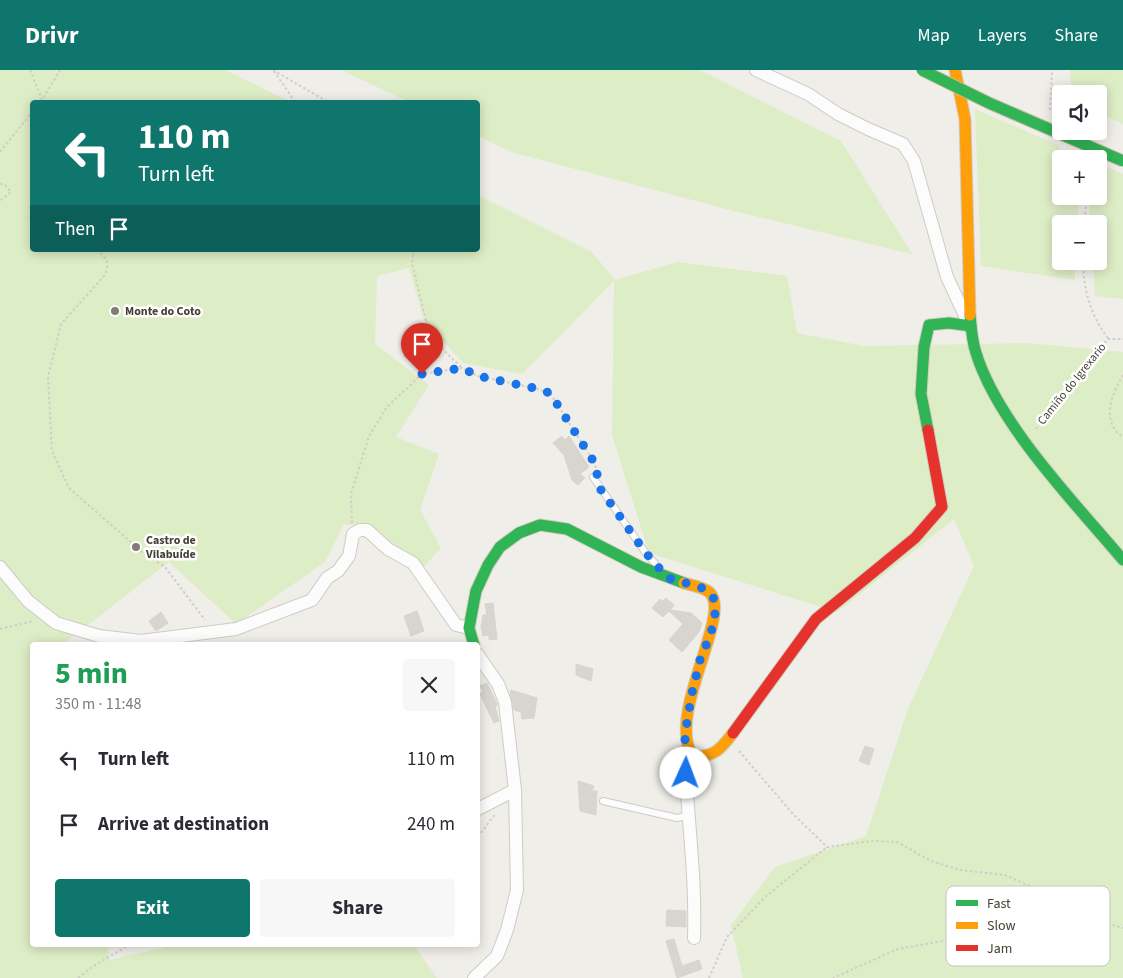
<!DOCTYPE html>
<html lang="en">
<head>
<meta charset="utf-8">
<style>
  :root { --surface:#fff; --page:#f7f7f7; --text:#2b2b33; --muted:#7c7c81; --accent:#0f766e }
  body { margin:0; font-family:"Source Sans 3",sans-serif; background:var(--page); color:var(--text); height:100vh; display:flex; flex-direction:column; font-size:19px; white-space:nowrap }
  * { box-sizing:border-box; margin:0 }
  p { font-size:16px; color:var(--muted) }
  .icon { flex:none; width:28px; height:28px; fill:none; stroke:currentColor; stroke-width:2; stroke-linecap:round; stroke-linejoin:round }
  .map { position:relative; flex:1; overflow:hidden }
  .panel { position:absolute; left:30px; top:572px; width:450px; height:305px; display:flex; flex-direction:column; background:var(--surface); border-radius:5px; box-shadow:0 2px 12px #0003 }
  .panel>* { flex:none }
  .hud { position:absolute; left:30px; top:30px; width:450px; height:152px; border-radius:5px; box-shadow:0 2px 12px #0003; background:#0f766e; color:#fff; overflow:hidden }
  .fabs { position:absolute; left:1052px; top:15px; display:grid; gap:10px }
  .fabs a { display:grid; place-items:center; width:55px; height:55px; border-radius:5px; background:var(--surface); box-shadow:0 2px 12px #0003; font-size:25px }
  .pin { position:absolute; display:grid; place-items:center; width:42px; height:42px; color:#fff; margin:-51px -21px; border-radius:50% 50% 50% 0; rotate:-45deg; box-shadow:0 0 5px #0007 }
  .pin .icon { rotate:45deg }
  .me { position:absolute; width:55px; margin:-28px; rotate:2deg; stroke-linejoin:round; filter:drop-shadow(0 0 4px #0008) }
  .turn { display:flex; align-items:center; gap:18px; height:105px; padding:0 25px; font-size:22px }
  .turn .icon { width:65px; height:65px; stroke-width:2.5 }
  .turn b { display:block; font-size:35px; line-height:42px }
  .then { display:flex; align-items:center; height:48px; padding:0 25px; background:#0003; gap:10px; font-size:19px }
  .round { display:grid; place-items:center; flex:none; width:52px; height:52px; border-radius:5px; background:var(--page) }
  .overview { display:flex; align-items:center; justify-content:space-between; height:85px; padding:0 25px }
  h1 { font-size:30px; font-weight:700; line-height:38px; color:#1e9e55 }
  .action { display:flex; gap:10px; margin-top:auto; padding:10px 25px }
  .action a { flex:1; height:58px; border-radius:5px; background:var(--accent); color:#fff; font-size:20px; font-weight:700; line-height:58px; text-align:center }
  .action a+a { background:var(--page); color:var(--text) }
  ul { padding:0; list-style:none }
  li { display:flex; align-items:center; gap:15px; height:65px; padding:0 25px }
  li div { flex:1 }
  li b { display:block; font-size:19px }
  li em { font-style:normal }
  header { display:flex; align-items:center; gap:30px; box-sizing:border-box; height:70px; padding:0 25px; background:var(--accent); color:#fff }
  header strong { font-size:24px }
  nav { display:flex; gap:28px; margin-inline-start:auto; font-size:18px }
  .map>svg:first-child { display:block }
</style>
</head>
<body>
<header>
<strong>Drivr</strong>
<nav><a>Map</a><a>Layers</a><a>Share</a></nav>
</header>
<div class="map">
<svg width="1123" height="908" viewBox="0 0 1123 908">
  <rect width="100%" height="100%" fill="#f0eee8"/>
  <g fill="#ddedc5">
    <polygon points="0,0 225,0 291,32 32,32 32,180 478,180 478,125 592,182 615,210 678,192 787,206 797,263 864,276 1027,273 1123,282 1123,908 743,908 731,855 775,797 866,766 908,639 974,496 954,449 837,542 649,483 612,365 614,211 522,304 463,293 424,250 409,198 377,206 375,274 429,315 396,367 439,384 420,440 441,478 424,497 393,478 373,458 344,454 325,492 236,554 169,492 62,575 32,575 32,598 30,600 32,602 32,875 108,875 109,890 175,875 414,875 437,908 0,908"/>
    <polygon points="341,0 700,0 841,71 912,184 734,141 511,82 478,66 478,32 409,32"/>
    <polygon points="1070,0 1123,0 1123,54 1099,43 1099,24 1072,24"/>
    <polygon points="975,39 1058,75 1064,89 1061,89 1061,126 1079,126 1077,154 1061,154 1061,191 1075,191 1075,210 981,196"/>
    <polygon points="1099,94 1123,104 1123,229 1095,226 1093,191 1099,191 1099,154 1090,154 1089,126 1099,126"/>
  </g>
  <g fill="#d8d5cf" stroke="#d8d4cd">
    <polygon points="562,366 565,370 569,366 589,397 580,404 585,408 578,415 572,410 564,385 553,373"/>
    <polygon points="666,528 674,535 670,540 691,543 702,553 699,562 682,582 669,570 683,554 669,541 663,547 652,538 660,529 663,531"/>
    <polygon points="493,533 497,569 489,570 489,565 483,566 481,557 483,545 487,545 485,534"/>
    <polygon points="417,541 424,561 411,566 404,546"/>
    <polygon points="161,542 168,553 156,561 149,551"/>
    <polygon points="576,594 593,599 591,611 576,605"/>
    <polygon points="487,613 497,634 497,636 495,636 499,651 494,653 480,624 483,622 480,616"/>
    <polygon points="511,620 537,628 534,648 522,649 521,642 514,640 510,622"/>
    <polygon points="865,676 874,679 869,695 859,691"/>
    <polygon points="578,711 594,716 592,721 597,721 596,745 580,741"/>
    <polygon points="667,840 686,841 686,857 666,856"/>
    <polygon points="674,869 682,896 699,890 702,899 677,908 666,871"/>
  </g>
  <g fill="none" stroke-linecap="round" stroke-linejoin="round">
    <g stroke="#cecbc5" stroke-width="8">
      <g id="lane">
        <polyline points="593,407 645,482 659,498"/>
        <polyline points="603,731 677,748 690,745"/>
      </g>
    </g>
    <g stroke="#cecbc5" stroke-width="14">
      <g id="street">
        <polyline points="756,0 808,24 838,44 868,59 903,74 914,91 947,207 968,252"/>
        <polyline points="0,497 28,531 56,553 99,566 141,571 236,559 312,530 327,508 338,501 349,486 353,464 360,460 367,460 388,479 413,493 456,555 469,558"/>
        <path d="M689 684 685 692C688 751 696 809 694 868"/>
        <polyline points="478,739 515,720"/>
        <polyline points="474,908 497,886 507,860 517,820 515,720 505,632 498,614 478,585"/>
      </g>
    </g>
    <g stroke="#d1ccbf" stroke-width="13">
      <g id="fast">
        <path d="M970 245C971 258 972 271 976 283 998 354 1075 433 1123 490"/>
        <polyline points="928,360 921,324 924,277 929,255 949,253 971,256"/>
        <polyline points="474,575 469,558 476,521 488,495 500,477 519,463 540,455 567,459 641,497 684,513"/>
      </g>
    </g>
    <g stroke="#d1ccbf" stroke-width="13">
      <g id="slow">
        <polyline points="955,0 965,49 970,245"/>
        <path d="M684 513C691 515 703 517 709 522 734 543 665 644 693 687 715 686 720 680 733 663"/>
      </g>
    </g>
    <g stroke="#d1ccbf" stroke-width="13">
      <polyline id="jam" points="733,663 816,549 915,468 942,437 928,360"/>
    </g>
    <g stroke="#d1cec9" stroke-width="2" stroke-dasharray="2.5 2.5" stroke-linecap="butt">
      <polyline points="30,0 43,32"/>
      <polyline points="273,0 328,32"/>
      <polyline points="274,1 295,32"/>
      <polyline points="41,32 60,0"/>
      <polyline points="1050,40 1052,0"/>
      <polyline points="0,82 32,42"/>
      <polyline points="0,114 5,115 11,122 0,131"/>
      <polyline points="32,140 29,149 32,151"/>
      <polyline points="1084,154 1087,126"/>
      <path d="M96 180C106 187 110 192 105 205L61 254 48 307 52 381 69 418 142 482 165 497 205 550"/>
      <polyline points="409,180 413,184"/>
      <polyline points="414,180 412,193 430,267 462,298"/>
      <path d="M1083 191C1083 218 1091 247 1108 268"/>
      <path d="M1123 305C1112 324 1100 352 1123 367"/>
      <polyline points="1036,359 1084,297 1108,269 1123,269"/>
      <polyline points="352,453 351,424 369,366 387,337 422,304 462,298 478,306 534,318 550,323 594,392 596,398"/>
      <polyline points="0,559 34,551"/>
      <polyline points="739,681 793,744 827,777 872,771 897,772 931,791 960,800 1005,805 1036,819 1052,830 1053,841 1020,857 898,879 833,908"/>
      <polyline points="478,767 496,743"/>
      <polyline points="1052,830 1088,858 1113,855 1123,858"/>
      <polyline points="78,908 92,897 129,875"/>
      <polyline points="709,908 727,867 765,827 827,777"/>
    </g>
    <use href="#lane" stroke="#fdfcfc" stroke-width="6"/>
    <use href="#street" stroke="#fdfcfc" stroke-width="12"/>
    <use href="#fast" stroke="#30b455" stroke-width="11"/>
    <use href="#slow" stroke="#ff9f0a" stroke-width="11"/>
    <use href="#jam" stroke="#e5322d" stroke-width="11"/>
    <g stroke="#cabba0" stroke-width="13" stroke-linecap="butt">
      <polyline id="fast-bridge" points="922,0 989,33 1123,91"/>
    </g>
    <use href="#fast-bridge" stroke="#30b455" stroke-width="11"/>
  </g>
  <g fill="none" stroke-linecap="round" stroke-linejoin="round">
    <polyline stroke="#1a73e8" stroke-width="9" stroke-dasharray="0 16.2" points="422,304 462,298 478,306 534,318 550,323 594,392 601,420 645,482 668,508 700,517 709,522 714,529 716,539 711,563 700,590 692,623 686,658 685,670 689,684 685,692 686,703"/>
  </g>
  <g fill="#827c72" stroke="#fff" stroke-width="2">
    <circle cx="115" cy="241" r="5"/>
    <circle cx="136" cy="477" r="5"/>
  </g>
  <g text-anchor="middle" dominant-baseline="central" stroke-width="5" stroke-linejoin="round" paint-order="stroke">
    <g font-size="12" font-weight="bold" fill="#463f33" stroke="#fff" text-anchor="start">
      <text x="125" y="241">Monte do Coto</text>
      <text x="146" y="470">Castro de<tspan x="146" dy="14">Vilabuíde</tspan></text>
    </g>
    <g font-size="12" fill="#463f33" stroke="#fff">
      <text transform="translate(1072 314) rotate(-51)">Camiño do Igrexario</text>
    </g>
  </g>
  <rect x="946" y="816" width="164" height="80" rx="8" fill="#fff" stroke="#c8c5c2" stroke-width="1"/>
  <rect x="956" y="830" width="22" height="6" fill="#30b455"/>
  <rect x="956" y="852" width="22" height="7" fill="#ff9f0a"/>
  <rect x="956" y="875" width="22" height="6" fill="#e5322d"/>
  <g font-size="14" fill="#463f33">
    <text x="987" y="838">Fast</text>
    <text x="987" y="860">Slow</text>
    <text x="987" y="883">Jam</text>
  </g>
</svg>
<div class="fabs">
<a><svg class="icon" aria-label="sound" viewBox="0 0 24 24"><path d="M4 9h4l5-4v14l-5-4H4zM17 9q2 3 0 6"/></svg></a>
<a>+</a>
<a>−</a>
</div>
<div class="pin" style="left:422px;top:304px;background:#d93025"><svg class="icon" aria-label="arrive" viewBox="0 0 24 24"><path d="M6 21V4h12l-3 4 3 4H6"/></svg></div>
<svg class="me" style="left:686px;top:703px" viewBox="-20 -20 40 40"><circle r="19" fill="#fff"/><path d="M0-13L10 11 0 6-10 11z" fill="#1a73e8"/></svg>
<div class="hud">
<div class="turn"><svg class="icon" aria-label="left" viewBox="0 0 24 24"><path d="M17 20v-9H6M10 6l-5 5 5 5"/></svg><div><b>110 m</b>Turn left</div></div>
<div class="then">Then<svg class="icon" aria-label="arrive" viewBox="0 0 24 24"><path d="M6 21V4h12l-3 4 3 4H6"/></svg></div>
</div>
<section class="panel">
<div class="overview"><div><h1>5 min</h1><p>350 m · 11:48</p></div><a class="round"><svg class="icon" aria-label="close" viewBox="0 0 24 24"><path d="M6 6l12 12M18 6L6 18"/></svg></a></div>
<ul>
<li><svg class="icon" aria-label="left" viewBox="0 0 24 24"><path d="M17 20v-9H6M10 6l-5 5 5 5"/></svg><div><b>Turn left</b></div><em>110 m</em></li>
<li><svg class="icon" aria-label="arrive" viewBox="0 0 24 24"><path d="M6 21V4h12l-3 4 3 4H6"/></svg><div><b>Arrive at destination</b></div><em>240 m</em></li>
</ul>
<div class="action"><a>Exit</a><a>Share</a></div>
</section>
</div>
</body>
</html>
